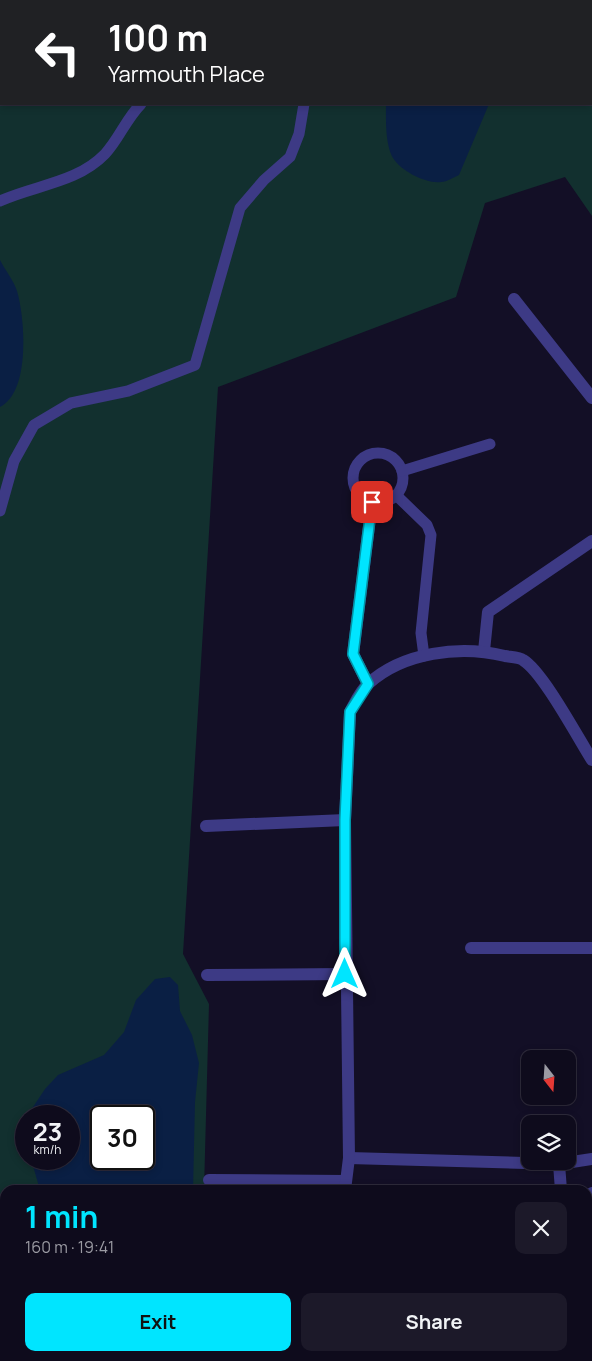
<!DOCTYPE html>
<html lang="en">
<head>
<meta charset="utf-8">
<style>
  :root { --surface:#0e0b1c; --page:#1c1929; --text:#f1f3f6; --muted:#9b9ba3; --line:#2e2b3b; --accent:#00e5ff }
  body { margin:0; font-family:Manrope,sans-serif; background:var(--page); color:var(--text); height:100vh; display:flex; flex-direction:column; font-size:19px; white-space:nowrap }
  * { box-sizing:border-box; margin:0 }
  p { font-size:16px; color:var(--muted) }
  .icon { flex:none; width:28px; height:28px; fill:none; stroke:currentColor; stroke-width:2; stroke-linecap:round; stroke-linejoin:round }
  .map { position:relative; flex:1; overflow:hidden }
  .sheet { position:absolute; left:0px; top:1185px; width:592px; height:176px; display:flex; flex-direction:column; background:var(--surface); border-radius:15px 15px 0 0; box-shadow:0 2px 8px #0003,0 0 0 1px var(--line) }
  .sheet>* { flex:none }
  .hud { position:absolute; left:0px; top:0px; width:592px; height:105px; box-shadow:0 2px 8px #0003,0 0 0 1px var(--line); background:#202124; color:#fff; overflow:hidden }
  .needle { width:32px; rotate:163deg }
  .tools { position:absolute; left:521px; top:1050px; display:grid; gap:10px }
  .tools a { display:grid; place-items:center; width:55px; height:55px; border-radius:10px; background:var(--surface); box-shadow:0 2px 8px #0003,0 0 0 1px var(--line); font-size:25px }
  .speed { position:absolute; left:15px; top:1105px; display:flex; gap:10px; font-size:25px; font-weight:700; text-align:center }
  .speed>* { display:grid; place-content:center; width:65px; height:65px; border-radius:50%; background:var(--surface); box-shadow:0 2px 8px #0003,0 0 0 1px var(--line); line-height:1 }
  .speed small { font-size:12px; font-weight:400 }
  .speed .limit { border:2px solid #111; border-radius:8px; background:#fff; color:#111 }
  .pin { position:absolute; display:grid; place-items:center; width:42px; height:42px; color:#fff; margin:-21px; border-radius:10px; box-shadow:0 2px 8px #0006 }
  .me { position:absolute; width:55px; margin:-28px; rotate:0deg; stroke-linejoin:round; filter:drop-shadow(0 0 4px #0008) }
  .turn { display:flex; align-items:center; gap:18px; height:105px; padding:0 25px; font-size:22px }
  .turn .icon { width:65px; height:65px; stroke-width:2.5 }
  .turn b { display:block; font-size:35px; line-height:42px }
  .round { display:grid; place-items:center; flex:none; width:52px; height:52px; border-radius:10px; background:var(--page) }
  .headline { display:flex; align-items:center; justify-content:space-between; height:85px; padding:0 25px }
  h1 { font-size:30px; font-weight:700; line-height:38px; color:var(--accent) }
  .cta { display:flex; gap:10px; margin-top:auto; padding:10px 25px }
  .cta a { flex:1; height:58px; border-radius:10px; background:var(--accent); color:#111; font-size:20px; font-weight:700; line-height:58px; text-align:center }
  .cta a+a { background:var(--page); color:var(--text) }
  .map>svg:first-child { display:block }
</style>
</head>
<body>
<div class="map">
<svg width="592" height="1361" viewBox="0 0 592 1361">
  <rect width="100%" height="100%" fill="#130f26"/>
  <g fill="#12302f" fill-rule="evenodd">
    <path d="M0 0H592V216L565 177 485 203 456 297 218 387 183 954 209 1004 204 1190H5V1356H206L207 1361H0ZM1 1H591V104H1ZM26 1116H69V1159H26ZM101 1116H144V1159H101Z"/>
    <polygon points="592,1311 592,1361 433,1361 448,1356 588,1356 588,1312"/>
  </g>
  <g fill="#0a1f44" fill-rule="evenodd">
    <path d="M386 104H489L459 175C454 177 447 182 441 182 426 184 401 171 393 158 385 144 386 119 386 104Z"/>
    <path d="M0 260C5 270 14 281 17 291 25 318 31 392 0 407Z"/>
    <path d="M170 977 178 985 180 1011 192 1035 199 1063 195 1102 193 1190H40L31 1159H69V1116H29V1113L45 1089 58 1075 104 1055 124 1032 136 1000 155 979ZM144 1116V1159H101V1116Z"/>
  </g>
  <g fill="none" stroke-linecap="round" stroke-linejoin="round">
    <g stroke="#3d3a85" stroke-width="11">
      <polyline points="307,1 308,0"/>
      <polyline points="332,1 332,0"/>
      <path d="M0 201C35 185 77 183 105 154 119 139 126 119 141 104"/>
      <circle cx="378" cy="478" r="25"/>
      <polyline points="402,471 490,444"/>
      <polyline points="396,495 427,525 431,535 421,633 424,656"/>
      <polyline points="0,511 14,461 34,425 71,403 128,391 195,365 240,208 264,180 290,157 299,134 304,104"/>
      <polyline points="0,1277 5,1348"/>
      <polyline points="588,1334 592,1332"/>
      <polyline points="6,1356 6,1361"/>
      <polyline points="524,1361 536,1356"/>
    </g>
    <g stroke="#3d3a85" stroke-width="12">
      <polyline points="514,299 592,398"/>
      <polyline points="484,651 488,612 592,541"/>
      <polyline points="368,684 353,654 372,502"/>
      <polyline points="206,826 345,820"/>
      <polyline points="471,948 592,948"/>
      <polyline points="207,975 345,974"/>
      <polyline points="349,1158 559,1164 592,1159"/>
      <polyline points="559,1164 561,1190"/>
      <polyline points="209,1180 345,1181"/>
      <path d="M345 1190 349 1158 345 820 350 712C355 703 360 691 368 684 403 652 460 645 505 656 510 657 519 657 523 660 543 672 578 738 592 760"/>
      <polyline points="588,1195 592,1193"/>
      <polyline points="340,1361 343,1356"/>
    </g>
  </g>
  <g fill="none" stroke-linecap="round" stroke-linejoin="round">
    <g stroke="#0095a6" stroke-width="12">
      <polyline id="route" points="345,974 345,820 350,712 368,684 353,654 372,502"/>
    </g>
    <use href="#route" stroke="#00e5ff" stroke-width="9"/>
  </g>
</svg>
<div class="tools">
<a><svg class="needle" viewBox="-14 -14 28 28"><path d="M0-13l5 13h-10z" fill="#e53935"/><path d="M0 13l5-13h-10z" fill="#9b9ba3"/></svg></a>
<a><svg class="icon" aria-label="layers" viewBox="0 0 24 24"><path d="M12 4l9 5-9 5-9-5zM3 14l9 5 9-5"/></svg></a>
</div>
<div class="speed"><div>23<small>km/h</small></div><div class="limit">30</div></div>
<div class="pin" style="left:372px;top:502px;background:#d93025"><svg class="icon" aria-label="arrive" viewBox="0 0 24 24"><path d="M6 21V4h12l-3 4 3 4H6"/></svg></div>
<svg class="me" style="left:345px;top:974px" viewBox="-20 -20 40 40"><path d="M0-17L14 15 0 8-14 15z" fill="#00e5ff" stroke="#fff" stroke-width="4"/></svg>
<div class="hud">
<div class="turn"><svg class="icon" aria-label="left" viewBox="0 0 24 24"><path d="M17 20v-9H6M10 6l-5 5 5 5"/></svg><div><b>100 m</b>Yarmouth Place</div></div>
</div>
<section class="sheet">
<div class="headline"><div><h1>1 min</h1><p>160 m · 19:41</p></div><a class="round"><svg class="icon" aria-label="close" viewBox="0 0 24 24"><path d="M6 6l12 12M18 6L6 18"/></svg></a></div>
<div class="cta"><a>Exit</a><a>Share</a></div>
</section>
</div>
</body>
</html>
